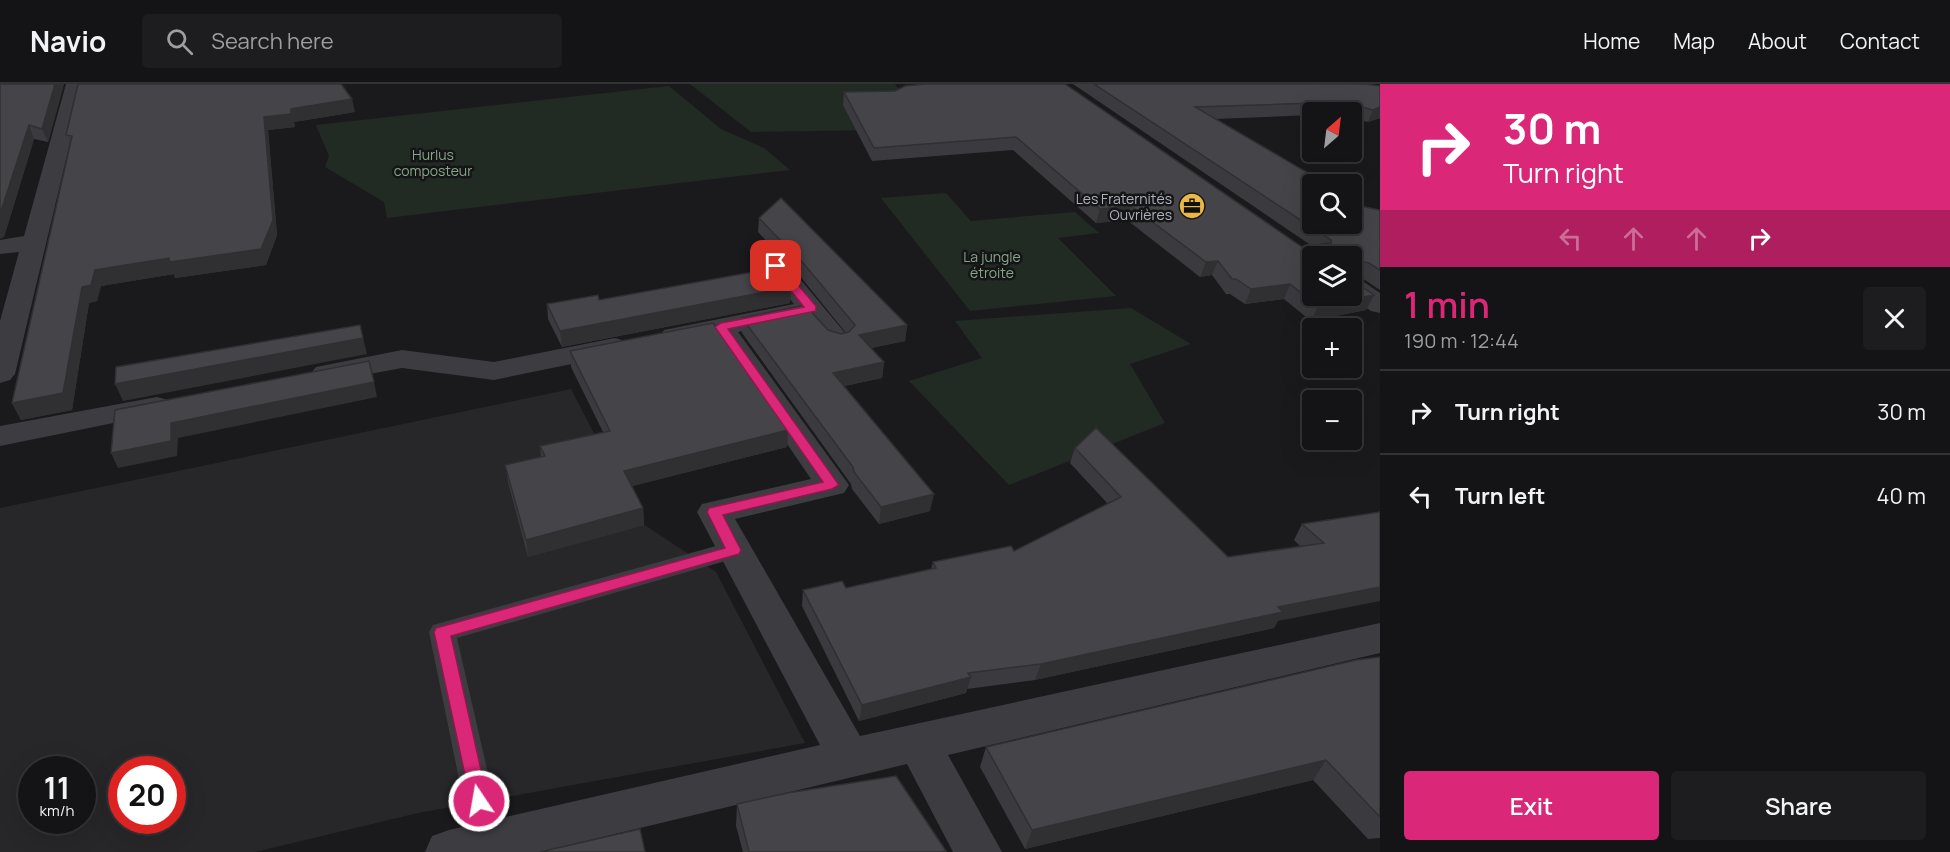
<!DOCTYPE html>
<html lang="en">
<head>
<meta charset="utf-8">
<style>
  :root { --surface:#141416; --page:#1d1d1f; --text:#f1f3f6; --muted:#9d9ea1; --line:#333335; --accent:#db2777 }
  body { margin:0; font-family:Manrope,sans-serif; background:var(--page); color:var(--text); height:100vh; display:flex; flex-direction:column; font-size:22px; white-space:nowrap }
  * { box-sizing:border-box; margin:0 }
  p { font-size:20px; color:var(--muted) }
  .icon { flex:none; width:33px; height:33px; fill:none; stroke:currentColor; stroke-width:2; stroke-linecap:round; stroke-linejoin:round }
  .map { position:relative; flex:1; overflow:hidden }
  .side { display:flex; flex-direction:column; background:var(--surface); width:570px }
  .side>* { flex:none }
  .guide { background:#db2777; color:#fff; overflow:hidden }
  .needle { width:39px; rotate:28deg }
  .tools { position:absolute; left:1302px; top:18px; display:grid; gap:12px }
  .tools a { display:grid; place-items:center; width:60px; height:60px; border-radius:6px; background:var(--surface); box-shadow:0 6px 24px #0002,0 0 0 2px var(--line); font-size:30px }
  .speed { position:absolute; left:18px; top:672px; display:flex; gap:12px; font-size:30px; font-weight:700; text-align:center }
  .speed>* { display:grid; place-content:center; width:78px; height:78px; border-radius:50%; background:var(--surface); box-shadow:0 6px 24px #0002,0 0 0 2px var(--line); line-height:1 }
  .speed small { font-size:15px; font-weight:400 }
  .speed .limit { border:9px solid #d22; background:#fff; color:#111 }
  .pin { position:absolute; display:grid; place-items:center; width:51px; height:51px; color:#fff; margin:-26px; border-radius:12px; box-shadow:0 3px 9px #0006 }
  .me { position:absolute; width:66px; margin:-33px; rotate:348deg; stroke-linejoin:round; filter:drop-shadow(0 0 4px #0008) }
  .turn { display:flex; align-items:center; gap:21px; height:126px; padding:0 24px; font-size:27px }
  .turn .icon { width:78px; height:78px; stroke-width:2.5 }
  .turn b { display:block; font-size:42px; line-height:51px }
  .lanes { display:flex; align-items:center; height:57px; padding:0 24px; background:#0003; justify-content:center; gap:30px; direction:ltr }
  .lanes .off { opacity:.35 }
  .round { display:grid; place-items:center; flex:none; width:63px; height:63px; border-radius:6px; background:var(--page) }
  .head { display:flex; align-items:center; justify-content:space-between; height:102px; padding:0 24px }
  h1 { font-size:36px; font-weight:600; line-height:45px; color:var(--accent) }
  .primary-button { display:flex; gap:12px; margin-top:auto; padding:12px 24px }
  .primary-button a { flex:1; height:69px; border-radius:6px; background:var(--accent); color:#fff; font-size:24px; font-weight:600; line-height:69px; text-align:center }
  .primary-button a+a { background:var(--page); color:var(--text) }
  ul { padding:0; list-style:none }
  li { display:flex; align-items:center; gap:18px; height:84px; padding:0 24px; border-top:2px solid var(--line) }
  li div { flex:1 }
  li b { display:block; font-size:22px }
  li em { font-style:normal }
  header { display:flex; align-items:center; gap:36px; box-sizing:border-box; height:84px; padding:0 30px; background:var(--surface); border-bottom:2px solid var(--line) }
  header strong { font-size:28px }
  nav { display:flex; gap:33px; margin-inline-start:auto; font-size:21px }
  .search { width:420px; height:54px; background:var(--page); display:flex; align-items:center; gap:15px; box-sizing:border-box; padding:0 21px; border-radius:6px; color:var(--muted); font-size:22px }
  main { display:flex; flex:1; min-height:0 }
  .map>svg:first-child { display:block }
</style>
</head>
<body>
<header>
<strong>Navio</strong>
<div class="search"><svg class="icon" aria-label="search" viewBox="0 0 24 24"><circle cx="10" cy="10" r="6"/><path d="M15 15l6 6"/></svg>Search here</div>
<nav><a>Home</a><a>Map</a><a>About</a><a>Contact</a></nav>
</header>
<main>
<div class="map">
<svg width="1380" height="768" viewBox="0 0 1380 768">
  <rect width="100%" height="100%" fill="#1a1a1d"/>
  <path fill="#272629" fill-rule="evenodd" d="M571 305 640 438 716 488 805 659 418 729 255 768H0V424ZM32 686H82V736H32ZM122 686H172V736H122Z"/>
  <g fill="#222a24">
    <polygon points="690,0 895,0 905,14 884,46 751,48"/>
    <polygon points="669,2 721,45 764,64 790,86 387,134 384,118 325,83 329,72 316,41"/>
    <polygon points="946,109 971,137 1075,128 1099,149 1058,154 1116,212 970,227 881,114"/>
    <polygon points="1131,224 1191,260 1130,280 1165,339 1009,401 909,297 982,274 955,237"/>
  </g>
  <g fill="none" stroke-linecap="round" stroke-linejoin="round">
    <polygon fill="#3c3c41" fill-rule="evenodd" points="734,457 743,460 746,466 743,472 457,554 504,759 500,768 476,768 472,759 429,548 433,541"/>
    <g fill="#3c3c41" fill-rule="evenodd">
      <polygon points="66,0 84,0 15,290 10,296 0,299 0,237 19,168 0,170 0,156 24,152"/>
      <path d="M776 174 785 177 851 256 847 262C824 268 818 251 805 234L738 248 849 401 844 409 735 435 860 652 1380 539V569L948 671 1002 768H953L907 680 540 768H425L432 752 449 746 820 661 697 428 702 420 811 395 714 253 674 260 664 258 660 252 664 246 794 220 763 182 767 177Z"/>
      <polygon points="1352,194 1361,196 1380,209 1380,229 1371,227 1349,212 1352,212"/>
      <polygon points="615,254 625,257 629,263 625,269 494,296 402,284 326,298 316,295 311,289 316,283 402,266 494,278"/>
      <polygon points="157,313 168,316 172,322 168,328 0,362 0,342"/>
    </g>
  </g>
  <g fill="#3b3b3f">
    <polygon points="0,0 64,0 48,58 34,55 4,153"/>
    <polygon points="1073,0 1366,0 1380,2 1380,34 1368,38 1352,34 1352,28 1312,28 1312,31 1215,35 1365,123 1380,126 1380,206 1362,194 1357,193 1355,198 1374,211 1366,226 1311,237 1284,215 1245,220 1230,210 1226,210 1212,191 1200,193 1127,136 1096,139 1013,66 872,77 843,21 844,8 895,7 905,2 1308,167 1317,169 1318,166"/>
    <polygon points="355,28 294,38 295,43 268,46 277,151 266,181 175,194 174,190 101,202 97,217 89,219 72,326 21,336 12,319 70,61 66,51"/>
    <polygon points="759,134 907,241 905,257 871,264 884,278 882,294 844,302 930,427 879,440 852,405 851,400 742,249 742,234 828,246 841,250 846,249 787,176 781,173 758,148"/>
    <polygon points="599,216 790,219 562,263 548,235 547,220"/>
    <polygon points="570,267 788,346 787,363 632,402 643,424 644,441 528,473 508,398 505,381 541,373 540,362 603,348 571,283"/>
    <polygon points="1075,364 1228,473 1301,463 1294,456 1302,440 1380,428 1278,537 1274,544 1035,596 967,605 966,609 859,637 802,522 803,506 846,504 931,485 933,478 1014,467 1108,420 1070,379"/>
    <polygon points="1380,573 1380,754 1368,755 1313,696 1025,765 980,683 986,663"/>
    <polygon points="737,720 946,767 946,768 743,768 736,742"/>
  </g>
  <g fill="#303033">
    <polygon points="55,0 64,0 48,58 42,45"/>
    <polygon points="352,15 355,28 294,38 295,43 268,46 277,151 266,181 175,194 174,190 101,202 97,217 89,219 72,326 21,336 12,319 82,203 95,186 264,33 291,25"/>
    <polygon points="1380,23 1380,34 1368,38 1373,26"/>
    <polygon points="29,41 34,55 4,153 0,155 0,130"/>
    <polygon points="1131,122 1127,136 1096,139 1100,125"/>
    <polygon points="1218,177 1212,191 1200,193 1206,178"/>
    <polygon points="1290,200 1284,215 1245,220 1251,205"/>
    <polygon points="791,203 790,219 562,263 560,247"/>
    <polygon points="1374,211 1366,226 1311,237 1318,222"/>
    <polygon points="907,241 905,257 857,267 859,251"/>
    <polygon points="363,254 367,270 123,317 115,300"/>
    <polygon points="884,278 882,294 831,305 833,289"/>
    <polygon points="374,298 377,313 178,354 177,372 118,384 111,369 171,339"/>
    <polygon points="788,346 787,363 625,404 624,387"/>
    <polygon points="934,410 930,427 879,440 881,423"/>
    <polygon points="643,424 644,441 528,473 526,456"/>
    <polygon points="1380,503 1380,517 1278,537 1274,544 1035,596 1041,580 1278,523"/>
    <polygon points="971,593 966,609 859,637 862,621"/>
    <polygon points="1326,676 1313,696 1025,765 1032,746"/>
  </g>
  <g fill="#454549" stroke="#303033" stroke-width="1.5" fill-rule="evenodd">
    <polygon points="0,0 55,0 42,45 29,41 0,130"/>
    <polygon points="78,0 341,0 352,15 291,25 291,30 264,33 273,136 261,165 170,178 169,174 95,186 91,201 82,203 63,309 12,319 72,52 66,51"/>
    <path d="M925 0H1065L1308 167 1320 169 1321 160 1331 159V156L1094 0H1366L1380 2V23L1373 26 1343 18 1195 23 1327 100H1312V140H1352V115L1365 123 1380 126V186L1369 179 1359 177 1357 179V195L1354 197 1374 211 1318 222 1290 200 1251 205 1236 195H1232L1218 177 1206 178 1131 122 1100 125 1016 53 874 64 844 8 895 7 905 2ZM1312 172H1352V212H1312Z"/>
    <polygon points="781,114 907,241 859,251 884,278 833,289 934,410 881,423 854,388 853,383 742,234 805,221 828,246 841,250 849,248 855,241 788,161 782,158 759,134"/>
    <polygon points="775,184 791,203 560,247 547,220 598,211 599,216"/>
    <polygon points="713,239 788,346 624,387 643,424 526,456 505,381 545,372 540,362 610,347 570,267"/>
    <polygon points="360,241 363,254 115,300 116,283"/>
    <polygon points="369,277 374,298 171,339 171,357 111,369 115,326"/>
    <polygon points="1096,344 1228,473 1324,459 1302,440 1380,428 1380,503 1278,523 1283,528 1041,580 968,589 971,593 862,621 803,506 842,497 846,504 936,484 933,478 1011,462 1014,467 1121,413 1075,364"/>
    <polygon points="1380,573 1380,733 1326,676 1032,746 986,663 1356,576"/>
    <polygon points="896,692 946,767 940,768 749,768 737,720 787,709"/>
    <polygon points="640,745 645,768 540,768"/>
  </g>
  <polygon fill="#db2777" stroke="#8e194d" stroke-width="1.5" points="776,179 780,180 816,222 816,227 728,245 839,401 832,405 723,431 741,466 739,470 451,552 488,717 485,723 479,726 472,723 434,548 436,544 725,464 707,428 709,424 823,398 715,243 721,239 804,223 771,182"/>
  <defs>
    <g id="office-disc" transform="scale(1.35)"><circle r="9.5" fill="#e9b846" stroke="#151518"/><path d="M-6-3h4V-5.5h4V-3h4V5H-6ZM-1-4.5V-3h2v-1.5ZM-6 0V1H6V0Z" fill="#111"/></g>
  </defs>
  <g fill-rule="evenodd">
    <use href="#office-disc" x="1192" y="122"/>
  </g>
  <g text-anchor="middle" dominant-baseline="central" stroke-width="5" stroke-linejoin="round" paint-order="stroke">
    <g font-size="14" fill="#86a589" stroke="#151518">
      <text x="433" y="70">Hurlus<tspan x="433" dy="16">composteur</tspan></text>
      <text x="992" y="172">La jungle<tspan x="992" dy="16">étroite</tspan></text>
    </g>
    <g font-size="14" fill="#aeb1bb" stroke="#151518" text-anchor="end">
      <text x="1172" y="114">Les Fraternités<tspan x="1172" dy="16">Ouvrières</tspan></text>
    </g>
  </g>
</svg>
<div class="tools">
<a><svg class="needle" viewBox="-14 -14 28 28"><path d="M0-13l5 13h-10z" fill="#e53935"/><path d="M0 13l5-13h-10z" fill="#9d9ea1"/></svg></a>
<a><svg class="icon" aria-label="search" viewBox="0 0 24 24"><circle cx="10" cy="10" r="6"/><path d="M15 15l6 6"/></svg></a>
<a><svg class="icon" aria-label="layers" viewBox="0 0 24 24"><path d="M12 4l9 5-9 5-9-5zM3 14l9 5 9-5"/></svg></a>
<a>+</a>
<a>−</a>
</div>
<div class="speed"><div>11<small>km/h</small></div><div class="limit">20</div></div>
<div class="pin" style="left:776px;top:182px;background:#d93025"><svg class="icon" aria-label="arrive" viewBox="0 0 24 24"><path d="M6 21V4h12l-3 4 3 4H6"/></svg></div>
<svg class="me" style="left:479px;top:717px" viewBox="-20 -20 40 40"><circle r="17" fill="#db2777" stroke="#fff" stroke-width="3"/><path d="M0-11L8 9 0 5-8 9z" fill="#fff"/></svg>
</div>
<section class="side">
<div class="guide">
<div class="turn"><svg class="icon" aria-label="right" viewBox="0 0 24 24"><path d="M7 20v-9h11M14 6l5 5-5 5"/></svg><div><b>30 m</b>Turn right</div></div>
<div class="lanes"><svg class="icon off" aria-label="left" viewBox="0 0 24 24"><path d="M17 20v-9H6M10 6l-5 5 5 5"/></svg><svg class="icon off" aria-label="ahead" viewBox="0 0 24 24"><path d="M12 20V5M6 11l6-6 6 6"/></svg><svg class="icon off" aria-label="ahead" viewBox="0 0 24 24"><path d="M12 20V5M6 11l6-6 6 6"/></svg><svg class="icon" aria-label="right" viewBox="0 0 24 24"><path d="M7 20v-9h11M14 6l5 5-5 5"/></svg></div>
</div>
<div class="head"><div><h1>1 min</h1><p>190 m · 12:44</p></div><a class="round"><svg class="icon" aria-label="close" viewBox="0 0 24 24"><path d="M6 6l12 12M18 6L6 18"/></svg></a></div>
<ul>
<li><svg class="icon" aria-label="right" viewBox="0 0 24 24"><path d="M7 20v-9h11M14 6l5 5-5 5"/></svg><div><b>Turn right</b></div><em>30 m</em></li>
<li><svg class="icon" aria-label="left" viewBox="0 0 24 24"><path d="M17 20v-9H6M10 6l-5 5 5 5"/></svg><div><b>Turn left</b></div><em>40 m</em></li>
</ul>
<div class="primary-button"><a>Exit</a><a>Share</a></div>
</section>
</main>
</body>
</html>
